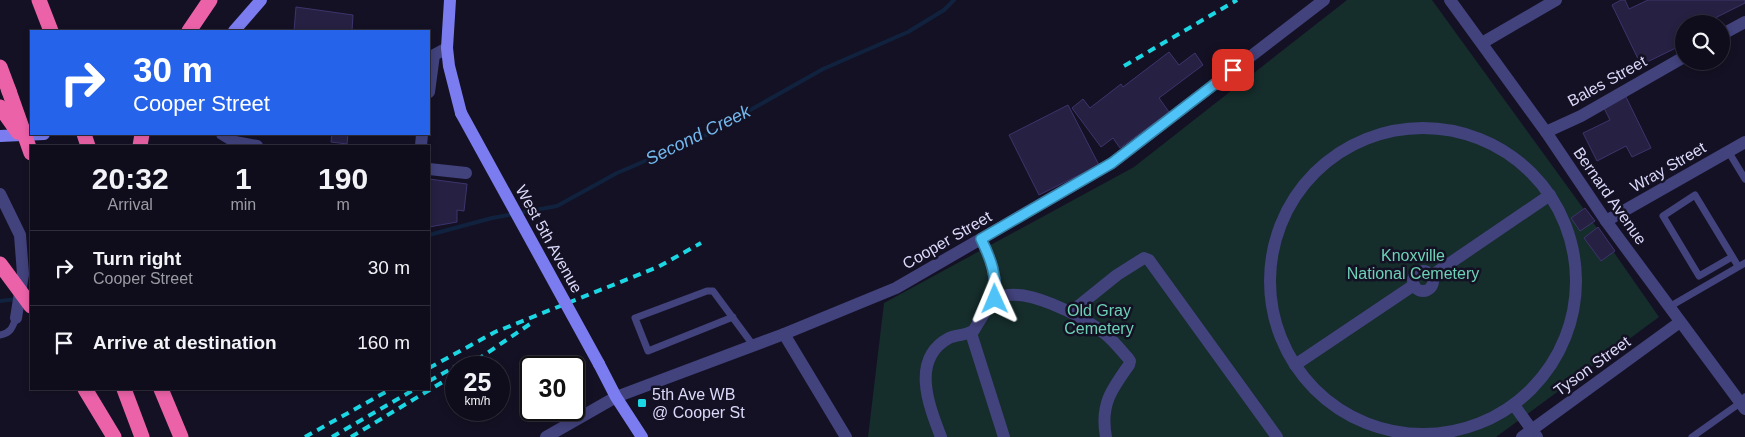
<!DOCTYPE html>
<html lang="en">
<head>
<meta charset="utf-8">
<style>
  :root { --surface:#0f0d1b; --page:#1d1b28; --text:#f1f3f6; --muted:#9b9ca3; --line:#2f2d3a }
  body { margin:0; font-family:Arial,sans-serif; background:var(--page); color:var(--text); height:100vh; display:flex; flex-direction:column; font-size:19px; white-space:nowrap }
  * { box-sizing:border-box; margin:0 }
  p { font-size:16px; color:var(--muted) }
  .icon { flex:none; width:28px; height:28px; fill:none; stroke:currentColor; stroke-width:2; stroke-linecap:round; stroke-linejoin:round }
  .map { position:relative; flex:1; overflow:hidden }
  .sheet { position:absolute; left:30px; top:145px; width:400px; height:245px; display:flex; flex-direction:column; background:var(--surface); border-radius:0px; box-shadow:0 2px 8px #0003,0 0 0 1px var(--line) }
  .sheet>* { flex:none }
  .guide { position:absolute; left:30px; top:30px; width:400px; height:105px; border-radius:0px; box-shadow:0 2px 8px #0003,0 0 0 1px var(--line); background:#2563eb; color:#fff; overflow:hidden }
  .controls { position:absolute; left:1675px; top:15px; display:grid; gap:10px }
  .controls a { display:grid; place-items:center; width:55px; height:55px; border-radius:50%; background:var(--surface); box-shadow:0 2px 8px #0003,0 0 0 1px var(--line); font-size:25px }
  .speed { position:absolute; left:445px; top:356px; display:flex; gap:10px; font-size:25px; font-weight:700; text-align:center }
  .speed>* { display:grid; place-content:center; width:65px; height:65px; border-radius:50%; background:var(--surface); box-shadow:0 2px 8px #0003,0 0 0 1px var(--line); line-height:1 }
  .speed small { font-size:12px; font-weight:400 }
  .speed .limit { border:2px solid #111; border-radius:8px; background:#fff; color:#111 }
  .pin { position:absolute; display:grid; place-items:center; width:42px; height:42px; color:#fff; margin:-21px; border-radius:10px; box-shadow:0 2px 8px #0006 }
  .me { position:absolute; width:55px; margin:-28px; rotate:359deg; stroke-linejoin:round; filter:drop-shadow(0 0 4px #0008) }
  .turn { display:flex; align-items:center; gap:18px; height:105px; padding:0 20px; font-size:22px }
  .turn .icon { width:65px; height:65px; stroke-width:2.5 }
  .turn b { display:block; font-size:35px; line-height:42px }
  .eta { display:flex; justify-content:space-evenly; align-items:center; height:85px; text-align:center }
  .eta b { font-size:30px; font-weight:700; line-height:35px }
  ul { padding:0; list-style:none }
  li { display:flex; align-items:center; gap:15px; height:75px; padding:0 20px; border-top:1px solid var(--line) }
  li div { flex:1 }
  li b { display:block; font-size:19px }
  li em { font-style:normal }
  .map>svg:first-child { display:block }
</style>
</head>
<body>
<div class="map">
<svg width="1745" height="437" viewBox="0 0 1745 437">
  <rect width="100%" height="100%" fill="#141124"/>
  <polygon fill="#152d2b" points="1347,0 1432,0 1583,208 1659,317 1496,437 868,437 884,303 1134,167"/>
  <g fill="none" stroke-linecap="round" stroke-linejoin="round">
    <g stroke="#10223e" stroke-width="4">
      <polyline points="429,235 492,218 557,206 617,173 706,135 823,69 908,32 944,10 954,0"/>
      <polyline points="0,301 17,299"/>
    </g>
  </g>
  <g fill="#262042" stroke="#3d346c">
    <polygon points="1621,0 1625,0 1629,9 1648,0 1745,0 1745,3 1703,24 1684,24 1684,44 1641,65 1612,5"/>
    <polygon points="296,7 353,15 352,31 294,31"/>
    <polygon points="1169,52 1179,65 1195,53 1203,65 1159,98 1169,112 1120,148 1113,138 1101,147 1072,108 1083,99 1090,108 1121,84 1123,87"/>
    <polygon points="1625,95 1651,148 1632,157 1626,146 1597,161 1583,133 1610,120 1603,106"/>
    <polygon points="1068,105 1099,165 1039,195 1009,135"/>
    <polygon points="332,134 348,134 347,144 331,142"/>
    <polygon points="429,179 467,184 464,211 457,210 457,222 429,227"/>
    <polygon points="1585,208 1595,221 1580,231 1571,218"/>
    <polygon points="1598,227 1615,251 1601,261 1584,238"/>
  </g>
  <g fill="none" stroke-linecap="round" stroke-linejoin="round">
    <g stroke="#42427d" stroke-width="7">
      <polyline points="1728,151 1745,179"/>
      <polyline points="1732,257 1699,276 1663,216 1695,195 1738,266"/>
      <polyline points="1669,307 1745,263"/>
      <polyline points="733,317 648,351 635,318 707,291 713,291 753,345"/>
      <path d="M0 335C11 333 12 328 16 318"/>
      <polyline points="1692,437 1740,403 1745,397"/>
    </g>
    <g stroke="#42427d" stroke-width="12">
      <polyline points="1450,0 1546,132 1606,221 1745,409"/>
      <polyline points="1721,35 1745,22"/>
      <polyline points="1482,43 1556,0"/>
      <polyline points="429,92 434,55 447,48"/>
      <circle cx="1423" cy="281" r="153"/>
      <polyline points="1546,132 1581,116 1684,57"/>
      <polyline points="222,134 235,142 257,146"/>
      <polyline points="421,146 422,134"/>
      <polyline points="429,169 466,173"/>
      <polyline points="0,194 20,235 23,274 16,318"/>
      <polyline points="1606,221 1745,142"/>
      <path d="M981 239C991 259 997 276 995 299"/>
      <circle cx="1423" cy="281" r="10"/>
      <polyline points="1431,276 1550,195"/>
      <polyline points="1071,312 1117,275 1144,258 1149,260 1277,437"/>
      <polyline points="971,333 1004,437"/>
      <polyline points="784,334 846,437"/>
      <polyline points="1295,365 1414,285"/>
      <polyline points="1514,405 1537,437"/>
      <polyline points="546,437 616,397 784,334 896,288 1112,163 1324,0"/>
      <path d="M941 437C929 406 910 359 949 338 957 334 967 336 974 330 979 322 989 303 996 299 1022 283 1083 317 1104 333 1113 340 1120 349 1128 358L1130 361 1129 365C1111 390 1100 405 1106 437"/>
      <polyline points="1522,437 1680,322"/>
    </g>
    <g stroke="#7b7cef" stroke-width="12">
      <polyline points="450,0 447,48 449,66 461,113"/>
      <polyline points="234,31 261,0"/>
      <polyline points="0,136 44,134"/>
      <polyline points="599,364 616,397 642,437"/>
    </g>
    <g stroke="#ec62a9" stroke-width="15">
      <polyline points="39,0 51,31"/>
      <polyline points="189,31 210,0"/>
      <polyline points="0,67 9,91"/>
      <polyline points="84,134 88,146"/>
      <polyline points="140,146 142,134"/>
      <polyline points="85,389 114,437"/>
      <polyline points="124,389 142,437"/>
      <polyline points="161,389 181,437"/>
    </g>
    <g stroke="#1bd7e4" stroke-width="4" stroke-dasharray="8 6" stroke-linecap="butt">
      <polyline points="1124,66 1237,0"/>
      <polyline points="429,368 495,332 658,267 701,243"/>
      <polyline points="465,368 530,324"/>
      <polyline points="429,381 471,358"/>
      <polyline points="305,437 391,389"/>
      <polyline points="332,437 415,389"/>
      <polyline points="351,437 456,374"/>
    </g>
    <polyline stroke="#7b7cef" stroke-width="12" points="461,113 599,364"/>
    <g stroke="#ec62a9" stroke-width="15">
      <polyline points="9,91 31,153"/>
      <polyline points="0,107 18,132"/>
      <polyline points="0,264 31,306"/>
    </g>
  </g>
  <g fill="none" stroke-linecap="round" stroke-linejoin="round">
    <g stroke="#337fa1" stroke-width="12">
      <path id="route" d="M995 299C997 276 991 259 981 239L1112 163 1233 70"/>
    </g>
    <use href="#route" stroke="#4fc3f7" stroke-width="9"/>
  </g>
  <rect fill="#1bd7e4" stroke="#141124" stroke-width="2" x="637" y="398" width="10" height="10" rx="2.5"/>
  <g text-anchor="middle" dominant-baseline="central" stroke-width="5" stroke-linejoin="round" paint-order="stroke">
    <g font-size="16" fill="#dbd9fa" stroke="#141124">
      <text transform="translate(1607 81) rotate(-29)">Bales Street</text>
      <text transform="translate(1668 167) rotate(-30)">Wray Street</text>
      <text transform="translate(1610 196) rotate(55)">Bernard Avenue</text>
      <text transform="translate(549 239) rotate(61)">West 5th Avenue</text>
      <text transform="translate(947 240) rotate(-30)">Cooper Street</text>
      <text transform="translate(1592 366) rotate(-36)">Tyson Street</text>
    </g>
    <g font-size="16" fill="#6dd2b5" stroke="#141124">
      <text x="1413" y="255">Knoxville<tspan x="1413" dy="18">National Cemetery</tspan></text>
      <text x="1099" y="310">Old Gray<tspan x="1099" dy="18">Cemetery</tspan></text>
    </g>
    <g font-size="16" fill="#dbd9fa" stroke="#141124" text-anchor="start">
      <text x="652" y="394">5th Ave WB<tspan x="652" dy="18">@ Cooper St</tspan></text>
    </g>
    <g font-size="18" font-style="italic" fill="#73b9ee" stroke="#141124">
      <text transform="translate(698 135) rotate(-26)">Second Creek</text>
    </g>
  </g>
</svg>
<div class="controls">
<a><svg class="icon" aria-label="search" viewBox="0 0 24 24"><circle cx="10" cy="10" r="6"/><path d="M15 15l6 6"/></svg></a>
</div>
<div class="speed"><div>25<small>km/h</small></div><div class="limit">30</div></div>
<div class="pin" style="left:1233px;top:70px;background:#d93025"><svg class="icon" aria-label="arrive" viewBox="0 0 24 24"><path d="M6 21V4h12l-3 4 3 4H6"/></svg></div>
<svg class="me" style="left:995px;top:299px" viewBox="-20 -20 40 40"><path d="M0-17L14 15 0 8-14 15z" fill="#4fc3f7" stroke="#fff" stroke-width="4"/></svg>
<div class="guide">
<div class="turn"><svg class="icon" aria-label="right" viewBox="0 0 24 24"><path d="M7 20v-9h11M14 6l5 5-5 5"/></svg><div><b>30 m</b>Cooper Street</div></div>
</div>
<section class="sheet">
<div class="eta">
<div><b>20:32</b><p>Arrival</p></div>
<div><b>1</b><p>min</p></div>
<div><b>190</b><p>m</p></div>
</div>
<ul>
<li><svg class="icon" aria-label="right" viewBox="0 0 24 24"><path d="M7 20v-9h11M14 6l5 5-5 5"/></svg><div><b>Turn right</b><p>Cooper Street</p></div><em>30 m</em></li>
<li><svg class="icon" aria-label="arrive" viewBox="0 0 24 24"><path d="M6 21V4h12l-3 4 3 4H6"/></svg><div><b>Arrive at destination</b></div><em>160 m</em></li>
</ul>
</section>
</div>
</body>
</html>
